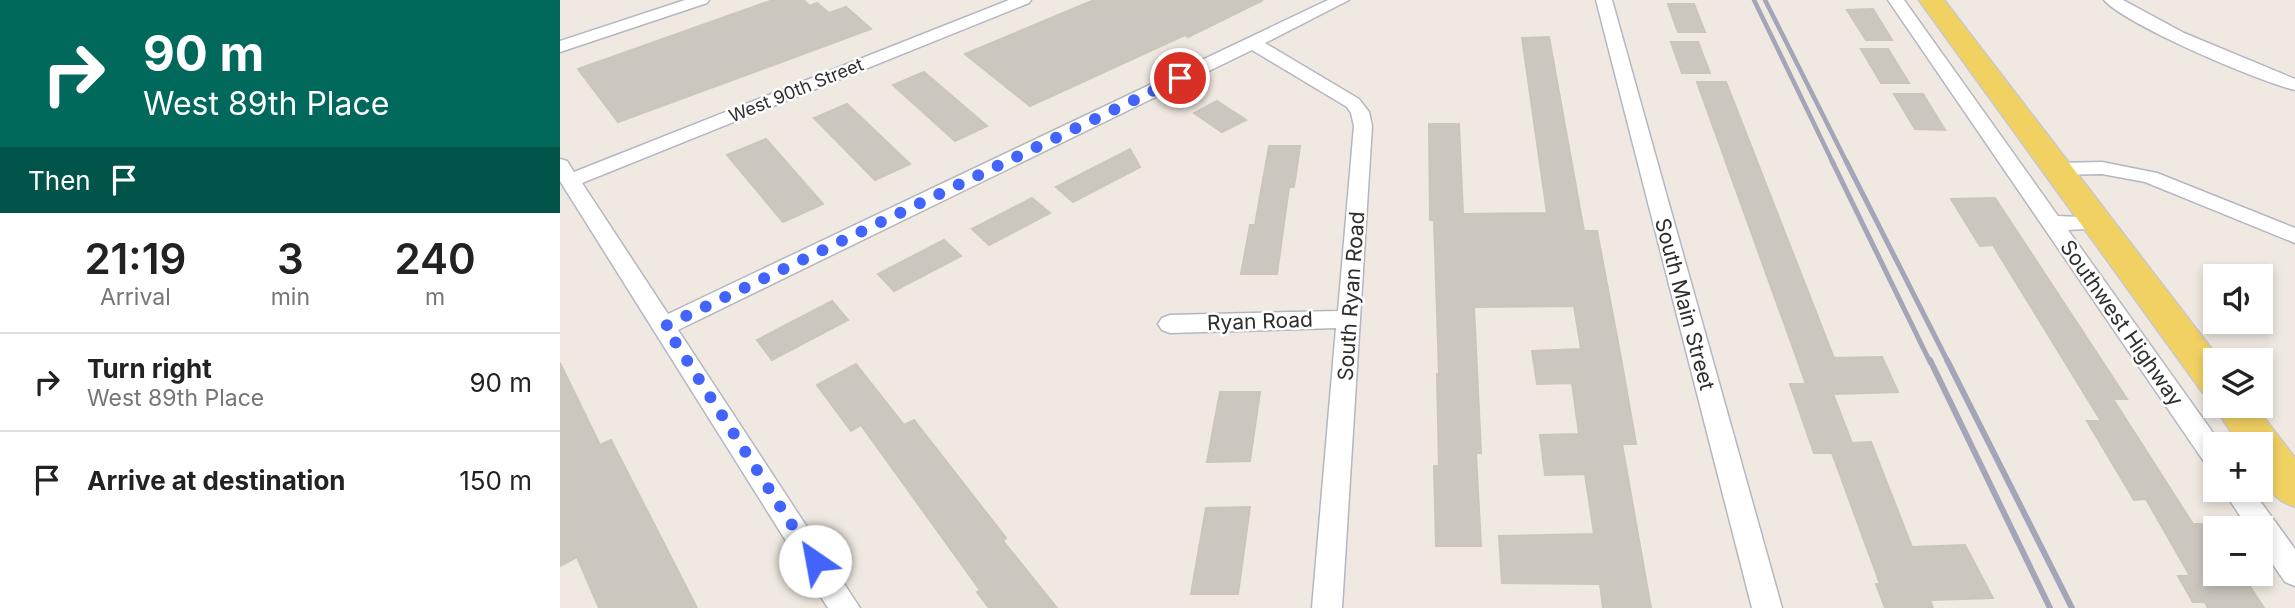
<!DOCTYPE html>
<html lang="en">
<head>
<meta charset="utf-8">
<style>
  :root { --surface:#fff; --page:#f6f6f6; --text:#222; --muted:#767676; --line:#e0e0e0 }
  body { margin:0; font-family:Inter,sans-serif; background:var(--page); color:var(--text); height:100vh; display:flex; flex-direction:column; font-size:26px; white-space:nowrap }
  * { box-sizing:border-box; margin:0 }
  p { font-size:23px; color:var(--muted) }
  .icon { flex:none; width:38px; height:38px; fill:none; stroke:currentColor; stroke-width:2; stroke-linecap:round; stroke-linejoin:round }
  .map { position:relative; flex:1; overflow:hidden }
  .sheet { display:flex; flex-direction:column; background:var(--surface); width:560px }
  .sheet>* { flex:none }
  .banner { background:#00695c; color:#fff; overflow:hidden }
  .controls { position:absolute; left:1643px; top:264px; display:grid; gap:14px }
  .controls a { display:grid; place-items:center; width:70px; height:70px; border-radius:0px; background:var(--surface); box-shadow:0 4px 10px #0003; font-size:35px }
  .pin { position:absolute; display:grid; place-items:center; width:60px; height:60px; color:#fff; margin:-30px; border:4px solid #fff; border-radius:50%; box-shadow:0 2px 7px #0007 }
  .me { position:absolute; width:77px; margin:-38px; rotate:327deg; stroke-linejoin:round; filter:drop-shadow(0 0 5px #0008) }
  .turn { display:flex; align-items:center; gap:24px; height:147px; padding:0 28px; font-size:32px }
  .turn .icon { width:91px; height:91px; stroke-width:2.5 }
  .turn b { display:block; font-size:49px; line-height:60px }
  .then { display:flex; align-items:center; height:66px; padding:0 28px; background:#0003; gap:14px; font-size:26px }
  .eta { display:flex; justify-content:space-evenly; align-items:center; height:119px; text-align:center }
  .eta b { font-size:42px; font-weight:600; line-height:49px }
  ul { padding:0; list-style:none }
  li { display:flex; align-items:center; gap:21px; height:98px; padding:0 28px; border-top:2px solid var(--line) }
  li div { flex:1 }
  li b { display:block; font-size:26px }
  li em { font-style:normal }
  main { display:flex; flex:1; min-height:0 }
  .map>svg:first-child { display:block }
</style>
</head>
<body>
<main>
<section class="sheet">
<div class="banner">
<div class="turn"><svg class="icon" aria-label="right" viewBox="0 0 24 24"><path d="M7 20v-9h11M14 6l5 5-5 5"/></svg><div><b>90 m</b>West 89th Place</div></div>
<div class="then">Then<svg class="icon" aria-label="arrive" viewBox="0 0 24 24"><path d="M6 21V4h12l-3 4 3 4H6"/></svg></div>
</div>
<div class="eta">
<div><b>21:19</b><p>Arrival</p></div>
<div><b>3</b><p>min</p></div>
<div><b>240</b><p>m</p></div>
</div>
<ul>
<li><svg class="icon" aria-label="right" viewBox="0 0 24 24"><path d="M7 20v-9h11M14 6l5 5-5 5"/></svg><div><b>Turn right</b><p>West 89th Place</p></div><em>90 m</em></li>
<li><svg class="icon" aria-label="arrive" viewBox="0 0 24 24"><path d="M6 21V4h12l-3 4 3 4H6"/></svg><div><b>Arrive at destination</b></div><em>150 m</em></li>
</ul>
</section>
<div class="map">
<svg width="1735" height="608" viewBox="0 0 1735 608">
  <rect width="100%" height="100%" fill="#efe9e1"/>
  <g fill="#cbc7bf" stroke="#cbc5ba" stroke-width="2">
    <polygon points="213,0 243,0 250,6 257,3 269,13 286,7 311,29 58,122 18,69"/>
    <polygon points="534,0 703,0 628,37 625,35 470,106 405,54"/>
    <polygon points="1108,4 1134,4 1145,32 1118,32"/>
    <polygon points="1313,9 1332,40 1306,40 1287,10"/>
    <polygon points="989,37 1024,231 1037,231 1061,358 1076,444 1062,444 1091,608 1043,608 1040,584 942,583 939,536 1034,534 1025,474 985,475 980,435 1019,434 1012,383 977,384 972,351 1021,349 1014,306 914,307 921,453 916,453 921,546 876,546 874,466 879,466 877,374 879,374 874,220 870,220 869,124 899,124 903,214 987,213 962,38"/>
    <polygon points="1111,42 1138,42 1150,73 1122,73"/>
    <polygon points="1301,49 1328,49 1349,83 1321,83"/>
    <polygon points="364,72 427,126 395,141 333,85"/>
    <polygon points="1137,82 1166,82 1274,358 1322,357 1338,392 1273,394 1292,443 1311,442 1352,547 1405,545 1433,598 1370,600 1373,608 1325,608 1316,584 1320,584 1272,453 1254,453 1230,384 1246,384"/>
    <polygon points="1334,94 1363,94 1385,130 1355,129"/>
    <polygon points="657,101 686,120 662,132 634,113"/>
    <polygon points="287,104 350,164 315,180 254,118"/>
    <polygon points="206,139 263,204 223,222 167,155"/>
    <polygon points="709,146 740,146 734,187 729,187 717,274 681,274 690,225 695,225"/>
    <polygon points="570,149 580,167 513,202 496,187"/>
    <polygon points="472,198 490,213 429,245 412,229"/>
    <polygon points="1435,198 1567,399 1553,399 1633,524 1650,524 1656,532 1656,574 1682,574 1704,608 1648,608 1645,602 1633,602 1618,576 1630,576 1586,499 1574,500 1527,421 1541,421 1433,245 1420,246 1391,199"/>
    <polygon points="384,240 401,256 334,291 318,274"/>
    <polygon points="272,301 288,320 212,360 197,340"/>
    <polygon points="0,363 40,445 51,440 137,608 39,608 17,557 0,566"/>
    <polygon points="296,364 344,425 354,420 446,538 443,541 497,608 429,608 417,592 420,590 301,425 291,431 257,385"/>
    <polygon points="660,392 700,392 690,461 647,462"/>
    <polygon points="690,507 678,594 631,594 646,508"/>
  </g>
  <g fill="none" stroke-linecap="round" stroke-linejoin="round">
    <g stroke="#b4b7c1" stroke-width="3">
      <g id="minor">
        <polygon points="125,0 149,0 147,3 0,52 0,41"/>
        <polygon points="449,0 471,0 469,3 22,183 108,314 768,0 789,0 705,43 799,99 809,112 812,126 782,608 752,608 776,328 610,333 602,330 598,324 602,318 610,315 778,311 794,126 791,113 787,107 692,50 118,330 300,608 268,608 0,181 0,159 7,161 14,172"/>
        <polygon points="1036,0 1052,0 1222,608 1192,608"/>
        <polygon points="1328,0 1344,0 1498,216 1542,218 1545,223 1542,228 1508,230 1661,444 1656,444 1656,469 1647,466"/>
        <path d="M1544 0H1563L1624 33 1735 79V90C1700 82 1566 25 1544 0Z"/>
        <polygon points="1542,162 1597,173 1735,228 1735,243 1585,182 1542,174 1495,175 1488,173 1485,169 1488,165 1495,163"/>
        <polygon points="1663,490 1692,490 1735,549 1735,586 1725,582 1701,547 1701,528 1688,528"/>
      </g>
    </g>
    <g stroke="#c9c9c9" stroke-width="3">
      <g id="primary">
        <polygon points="1359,0 1384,0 1660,360 1656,360 1656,398 1643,393"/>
        <path d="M1656 403V406H1695L1735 458V507C1703 496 1701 474 1701 444H1679L1654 406Z"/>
      </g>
    </g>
    <use href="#minor" fill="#fff" fill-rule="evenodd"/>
    <use href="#primary" fill="#f2d163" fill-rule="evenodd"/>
    <g stroke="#a3a6b8" stroke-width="4.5">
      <polyline points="1194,0 1273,163"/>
      <polyline points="1205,0 1287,163"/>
    </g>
    <g stroke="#a3a6b8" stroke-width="5">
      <polyline points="1272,161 1370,362"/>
      <polyline points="1286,161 1388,362"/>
    </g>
    <g stroke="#a3a6b8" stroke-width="6">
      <polyline points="1370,360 1490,608"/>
      <polyline points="1387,360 1512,608"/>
    </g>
  </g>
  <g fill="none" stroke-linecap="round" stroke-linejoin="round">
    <polyline stroke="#4264fb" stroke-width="12" stroke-dasharray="0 21.6" points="255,561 105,326 620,78"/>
  </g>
  <g text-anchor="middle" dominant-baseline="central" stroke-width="5" stroke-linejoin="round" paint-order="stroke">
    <g font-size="18" fill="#2e2e2e" stroke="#fff">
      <text transform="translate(236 90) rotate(-22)">West 90th Street</text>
    </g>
    <g font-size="21" fill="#2e2e2e" stroke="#fff">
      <text transform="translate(791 296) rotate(-86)">South Ryan Road</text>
      <text transform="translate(1125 304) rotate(75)">South Main Street</text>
      <text transform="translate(700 321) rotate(-2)">Ryan Road</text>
      <text transform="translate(1562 323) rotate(55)">Southwest Highway</text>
    </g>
  </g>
</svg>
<div class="controls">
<a><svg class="icon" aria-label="sound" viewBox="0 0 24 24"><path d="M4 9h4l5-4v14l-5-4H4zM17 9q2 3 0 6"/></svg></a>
<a><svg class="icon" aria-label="layers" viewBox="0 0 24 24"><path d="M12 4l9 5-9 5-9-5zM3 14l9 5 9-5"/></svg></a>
<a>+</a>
<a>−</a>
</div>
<div class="pin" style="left:620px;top:78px;background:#d93025"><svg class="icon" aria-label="arrive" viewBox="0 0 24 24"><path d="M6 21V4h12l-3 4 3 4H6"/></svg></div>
<svg class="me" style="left:255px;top:561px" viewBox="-20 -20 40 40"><circle r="19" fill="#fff"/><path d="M0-13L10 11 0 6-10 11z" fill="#4264fb"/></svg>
</div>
</main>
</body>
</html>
